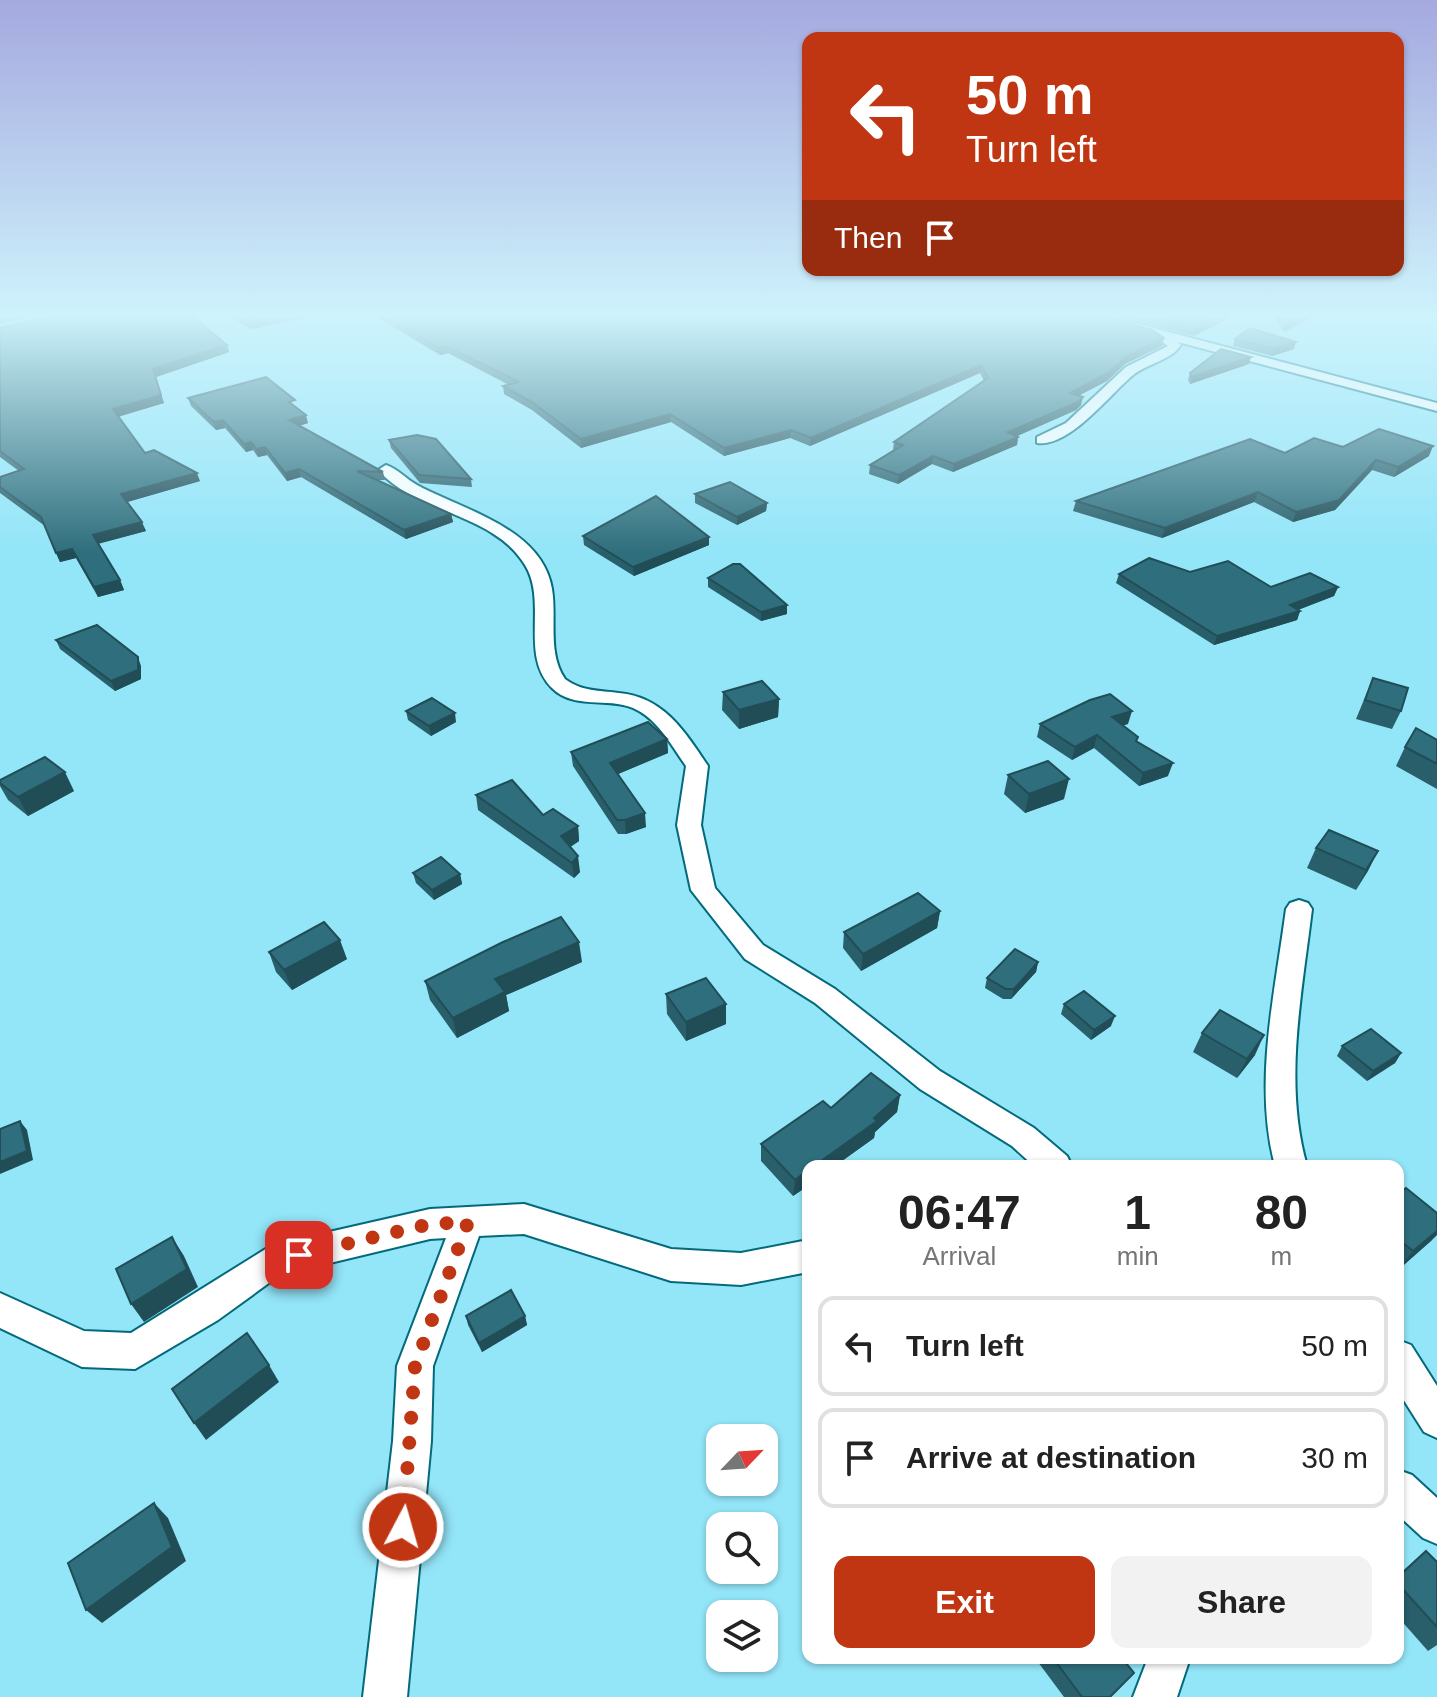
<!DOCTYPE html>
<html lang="en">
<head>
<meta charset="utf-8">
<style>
  :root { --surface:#fff; --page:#f2f2f2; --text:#222; --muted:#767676; --line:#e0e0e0; --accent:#c03613 }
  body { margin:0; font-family:Helvetica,sans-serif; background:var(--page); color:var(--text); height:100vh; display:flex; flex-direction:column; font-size:30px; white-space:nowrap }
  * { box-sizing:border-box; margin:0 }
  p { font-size:26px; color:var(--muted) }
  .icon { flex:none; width:44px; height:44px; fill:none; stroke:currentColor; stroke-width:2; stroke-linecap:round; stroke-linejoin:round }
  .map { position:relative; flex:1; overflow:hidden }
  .details { position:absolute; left:802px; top:1160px; width:602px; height:504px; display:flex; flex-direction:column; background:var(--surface); border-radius:16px; box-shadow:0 2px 6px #0004 }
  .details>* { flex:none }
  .hud { position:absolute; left:802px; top:32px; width:602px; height:244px; border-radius:16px; box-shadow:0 2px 6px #0004; background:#c03613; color:#fff; overflow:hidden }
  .needle { width:52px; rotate:65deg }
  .tools { position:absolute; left:706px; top:1424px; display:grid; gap:16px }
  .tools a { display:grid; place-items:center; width:72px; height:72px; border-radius:16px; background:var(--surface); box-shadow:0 2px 6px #0004; font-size:40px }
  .pin { position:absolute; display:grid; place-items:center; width:68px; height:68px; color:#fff; margin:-34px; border-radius:16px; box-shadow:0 4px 12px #0006 }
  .me { position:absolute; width:88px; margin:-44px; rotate:6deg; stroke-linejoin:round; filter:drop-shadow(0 0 6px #0008) }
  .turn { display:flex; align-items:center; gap:28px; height:168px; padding:0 32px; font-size:36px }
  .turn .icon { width:104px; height:104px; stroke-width:2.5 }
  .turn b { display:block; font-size:56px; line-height:68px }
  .then { display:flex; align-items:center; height:76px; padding:0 32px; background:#0003; gap:16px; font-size:30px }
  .eta { display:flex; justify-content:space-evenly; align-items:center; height:136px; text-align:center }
  .eta b { font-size:48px; font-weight:700; line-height:56px }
  .primary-button { display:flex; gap:16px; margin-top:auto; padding:16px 32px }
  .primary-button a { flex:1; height:92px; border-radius:16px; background:var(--accent); color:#fff; font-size:32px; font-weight:700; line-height:92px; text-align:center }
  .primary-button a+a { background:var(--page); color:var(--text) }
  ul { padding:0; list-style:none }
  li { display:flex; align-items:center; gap:24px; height:100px; margin:0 16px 12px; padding:0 16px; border:4px solid var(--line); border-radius:16px }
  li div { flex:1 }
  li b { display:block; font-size:30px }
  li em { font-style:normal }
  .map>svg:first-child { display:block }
</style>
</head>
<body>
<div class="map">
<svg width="1437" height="1697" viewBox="0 0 1437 1697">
  <rect width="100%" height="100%" fill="#93e5f8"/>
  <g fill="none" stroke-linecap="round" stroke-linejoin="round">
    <g stroke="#036a7b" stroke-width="4">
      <g id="minor">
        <path d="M1090 316H1108L1437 403V411L1178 342 1181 345C1170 361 1148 363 1133 375 1110 394 1069 448 1037 443V437L1066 423 1126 367 1168 346 1152 335Z"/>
        <path d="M386 465C398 469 406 479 417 485 463 510 542 528 552 589 557 618 547 653 565 679 583 692 598 690 619 693 664 697 685 732 708 766L701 825 715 888 763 945 835 989 940 1071 1034 1128 1067 1156 1072 1166H1034L1012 1146 920 1089 815 1003 745 959 691 890 677 825 686 766C671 745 658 719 633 708 607 697 574 710 552 688 519 655 548 602 525 565 494 513 417 514 378 470Z"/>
        <path d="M1299 900 1308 903 1312 909C1302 993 1283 1083 1307 1166H1275C1253 1083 1275 993 1286 909L1290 903Z"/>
        <polygon points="524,1204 671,1249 741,1253 808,1240 808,1272 741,1285 671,1281 524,1234 479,1236 433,1366 431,1441 407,1697 363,1697 393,1441 397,1366 446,1238 430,1239 280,1275 218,1320 135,1369 82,1367 0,1328 0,1293 84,1331 131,1333 272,1245 430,1209"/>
        <polygon points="1398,1340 1411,1345 1437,1386 1437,1438 1424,1432 1398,1391"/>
        <polygon points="1398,1470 1412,1475 1437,1498 1437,1544 1423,1538 1398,1515"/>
        <polygon points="1148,1658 1190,1658 1177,1697 1133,1697"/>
      </g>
    </g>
    <use href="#minor" fill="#fff" fill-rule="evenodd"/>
  </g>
  <g fill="#285f6b">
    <polygon points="228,316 314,316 251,329"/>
    <polygon points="375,316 1103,316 1162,346 1125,364 1107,381 1078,396 1081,405 1076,410 1017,436 1018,437 1017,445 953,472 932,464 898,484 869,474 870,465 893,450 894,442 984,381 980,373 810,446 790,438 724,456 671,422 581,448 532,410 504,394 503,386 509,385 448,353 440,355"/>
    <polygon points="1118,316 1233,316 1194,336"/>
    <polygon points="1274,316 1314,316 1284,332"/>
    <polygon points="0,328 227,345 229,352 156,377 164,403 118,417 145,453 200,481 127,502 146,531 98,544 120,580 124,590 98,597 76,558 60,562 45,526 0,493 0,477 19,471 0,457"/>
    <polygon points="1235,339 1294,349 1272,356 1233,346"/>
    <polygon points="1249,364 1190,384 1188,380 1190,373"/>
    <polygon points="188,398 296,408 308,423 299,426 383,472 385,480 378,480 451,514 453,522 406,539 301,477 287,481 267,455 258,457 253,450 246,452 225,428 216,430 191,406"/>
    <polygon points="389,440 471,479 472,487 420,483 391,448"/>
    <polygon points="1343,447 1429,456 1394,477 1372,470 1335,510 1293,522 1254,502 1162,538 1073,511 1076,501 1285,453"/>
    <polygon points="695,494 767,503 766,511 737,525 695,503"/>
    <polygon points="583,536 709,537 709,545 634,576 584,545"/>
    <polygon points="1190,572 1271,587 1338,587 1334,596 1298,610 1300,611 1297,620 1214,645 1116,583 1119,574"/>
    <polygon points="708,578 787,605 787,614 761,621 708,587"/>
    <polygon points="56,640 141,666 141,679 115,691 60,649"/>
    <polygon points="1373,678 1401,711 1392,729 1356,719"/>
    <polygon points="723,692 779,699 778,717 739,729 722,710"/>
    <polygon points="406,711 456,722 431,736 408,720"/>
    <polygon points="1040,724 1128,724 1123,725 1168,776 1139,786 1094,748 1072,760 1037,737"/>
    <polygon points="667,739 668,753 618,774 646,827 626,834 618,834 573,766 571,752"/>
    <polygon points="1437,740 1437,789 1396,766 1405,747"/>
    <polygon points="1008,775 1064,799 1025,813 1004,794"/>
    <polygon points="0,780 74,791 28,816 8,800 0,786"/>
    <polygon points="476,795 578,826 579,841 570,847 580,872 574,878 478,810"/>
    <polygon points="1316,848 1378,851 1356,890 1307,868"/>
    <polygon points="413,873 460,874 462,884 434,900 416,883"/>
    <polygon points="940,911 937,928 861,971 843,948 844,932"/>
    <polygon points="269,952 347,959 292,990 276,972"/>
    <polygon points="582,962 506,995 509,1011 457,1038 430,1000 425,981"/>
    <polygon points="1038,962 1036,972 1011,999 1003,999 985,988 987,978"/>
    <polygon points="666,994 726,1024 686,1041 667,1014"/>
    <polygon points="1064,1004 1111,1026 1091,1040 1061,1014"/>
    <polygon points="1202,1033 1255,1055 1237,1078 1193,1052"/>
    <polygon points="1342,1046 1401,1053 1395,1063 1367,1081 1337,1056"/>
    <polygon points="900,1095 897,1112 875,1132 874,1138 793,1196 761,1161 761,1144 831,1108"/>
    <polygon points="1398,1194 1432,1240 1398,1270"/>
    <polygon points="466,1316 525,1316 527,1325 482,1352 468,1325"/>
    <polygon points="1426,1551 1437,1562 1437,1645 1428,1651 1398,1617 1398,1575"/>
    <polygon points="1035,1658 1122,1658 1111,1697 1064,1697"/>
  </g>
  <g fill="#214d57">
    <polygon points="0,316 34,316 0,323"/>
    <polygon points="279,316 314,316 251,329 249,322"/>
    <polygon points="1221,316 1233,316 1194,336 1196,328"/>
    <polygon points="1295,316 1314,316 1284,332 1288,320"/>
    <polygon points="1164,338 1162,346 1125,364 1107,381 1068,401 1070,393 1126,357"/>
    <polygon points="1296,342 1294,349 1272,356 1274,349"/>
    <polygon points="227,345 229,352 156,377 153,369"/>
    <polygon points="446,346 448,353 440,355 439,348"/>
    <polygon points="1251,357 1249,364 1190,384 1192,377"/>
    <polygon points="981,365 980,373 810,446 811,438"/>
    <polygon points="161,395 164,403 116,417 113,409"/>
    <polygon points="1083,397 1081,405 1076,410 1006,441 1008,432"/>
    <polygon points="670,414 671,422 581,448 581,439"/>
    <polygon points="306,415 308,423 291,428 289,420"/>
    <polygon points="223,420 225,428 216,430 214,422"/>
    <polygon points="791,430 790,438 724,456 724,448"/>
    <polygon points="1018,437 1017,445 953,472 954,464"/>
    <polygon points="251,442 253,450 246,452 244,444"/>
    <polygon points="1433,446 1429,456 1394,477 1398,467"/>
    <polygon points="265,447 267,455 258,457 256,449"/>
    <polygon points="933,456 932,464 898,484 899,475"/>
    <polygon points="1376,460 1372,470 1335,510 1293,522 1296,512"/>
    <polygon points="299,469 301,477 287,481 285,473"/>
    <polygon points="197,473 200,481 124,503 121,494"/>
    <polygon points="1258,492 1254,502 1162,538 1165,528"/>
    <polygon points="767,503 766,511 737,525 737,517"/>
    <polygon points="451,514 453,522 406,539 404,530"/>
    <polygon points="142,522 146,531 96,544 93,535"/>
    <polygon points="709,537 709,545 634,576 633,567"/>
    <polygon points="72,549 76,558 60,562 56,553"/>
    <polygon points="120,580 124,590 98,597 94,587"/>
    <polygon points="1338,587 1334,596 1287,614 1290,605"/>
    <polygon points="787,605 787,614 761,621 761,612"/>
    <polygon points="1300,611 1297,620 1214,645 1217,636"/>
    <polygon points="138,657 141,666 141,679 115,691 111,681"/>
    <polygon points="779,699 778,717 739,729 739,710"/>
    <polygon points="1132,711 1128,724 1108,730 1112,717"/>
    <polygon points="455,713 456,722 431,736 429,726"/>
    <polygon points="1097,735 1094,748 1072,760 1075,747"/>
    <polygon points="667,739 668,753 611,777 610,763"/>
    <polygon points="1173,763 1168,776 1139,786 1143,773"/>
    <polygon points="65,772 74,791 28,816 18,797"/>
    <polygon points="1069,779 1064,799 1025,813 1029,794"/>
    <polygon points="645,813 646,827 626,834 625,820"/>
    <polygon points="578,826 579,841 563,852 561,836"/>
    <polygon points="1378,851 1368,871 1356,890 1366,870"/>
    <polygon points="578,856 580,872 574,878 572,863"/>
    <polygon points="460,874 462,884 434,900 432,890"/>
    <polygon points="940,911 937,928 861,971 863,954"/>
    <polygon points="340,940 347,959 292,990 284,970"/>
    <polygon points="579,942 582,962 506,995 509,1011 457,1038 453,1018 495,979"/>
    <polygon points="1038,962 1036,972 1011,999 1014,989"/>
    <polygon points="726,1004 726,1024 686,1041 686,1022"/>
    <polygon points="1115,1016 1111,1026 1091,1040 1094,1030"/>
    <polygon points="1264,1035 1255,1055 1237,1078 1247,1059"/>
    <polygon points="1401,1053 1395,1063 1367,1081 1373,1071"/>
    <polygon points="900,1095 897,1112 875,1132 874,1138 835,1166 814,1166 874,1118"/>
    <polygon points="20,1121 27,1130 33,1160 0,1174 0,1162"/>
    <polygon points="808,1170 808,1186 793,1196 795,1180"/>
    <polygon points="1437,1231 1437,1235 1432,1240 1398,1270 1413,1251"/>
    <polygon points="172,1237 184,1256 198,1287 144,1322 131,1304"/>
    <polygon points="525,1316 527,1325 482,1352 479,1343"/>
    <polygon points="269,1365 279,1382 206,1440 194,1423"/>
    <polygon points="154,1503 168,1518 186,1561 102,1623 86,1610"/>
  </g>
  <g fill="#2f6e7c" stroke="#214d57" stroke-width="2">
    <polygon points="51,316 192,316 227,345 153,369 161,395 113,409 145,453 154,450 197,473 121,494 142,522 93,535 120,580 94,587 72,549 56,553 41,517 0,487 0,477 24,469 0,451 0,328"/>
    <polygon points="238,316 279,316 249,322"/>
    <polygon points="386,316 1104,316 1152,330 1164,338 1126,357 1108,373 1070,393 1083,397 1078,402 1008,432 1018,437 954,464 933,456 899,475 870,465 903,445 894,442 988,378 981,365 811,438 791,430 724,448 670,414 581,439 532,402 503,386 519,382 446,346 439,348"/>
    <polygon points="1147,316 1221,316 1196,328"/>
    <polygon points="1250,328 1296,342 1274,349 1235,339"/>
    <polygon points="1221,349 1251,357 1192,377 1190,373"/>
    <polygon points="266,377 295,400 289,402 306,415 289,420 383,472 357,471 451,514 404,530 299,469 285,473 265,447 256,449 251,442 244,444 223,420 214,422 188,398"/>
    <polygon points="1379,429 1433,446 1398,467 1376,460 1339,500 1296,512 1258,492 1165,528 1076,501 1250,439 1285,453 1314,438 1343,447"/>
    <polygon points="417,435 436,439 471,479 419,475 389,440"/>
    <polygon points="730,482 767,503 737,517 695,494"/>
    <polygon points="656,496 709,537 633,567 583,536"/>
    <polygon points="1149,558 1190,572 1228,561 1271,587 1310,573 1338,587 1290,605 1300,611 1217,636 1119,574"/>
    <polygon points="733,564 740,564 787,605 761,612 708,578"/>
    <polygon points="97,625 138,657 138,670 111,681 56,640"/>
    <polygon points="1373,678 1408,688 1401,711 1365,700"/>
    <polygon points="762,681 779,699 739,710 723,692"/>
    <polygon points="1110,694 1132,711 1112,717 1138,737 1136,741 1173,763 1143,773 1097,735 1075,747 1040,724 1090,700"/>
    <polygon points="432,698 455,713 429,726 406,711"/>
    <polygon points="648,722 667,739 610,763 645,813 625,820 617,820 571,752"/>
    <polygon points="1416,728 1437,740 1437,764 1405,747"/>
    <polygon points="45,757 65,772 18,797 0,783 0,780"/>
    <polygon points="1048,761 1069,779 1029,794 1008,775"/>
    <polygon points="512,780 543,815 553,809 578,826 561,836 578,856 572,863 476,795"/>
    <polygon points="1329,830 1378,851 1366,870 1316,848"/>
    <polygon points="441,857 460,874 432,890 413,873"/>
    <polygon points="918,893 940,911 863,954 844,932"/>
    <polygon points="561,917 579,942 495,979 505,992 453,1018 425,981 503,942"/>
    <polygon points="324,922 340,940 284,970 269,952"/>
    <polygon points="1015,949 1038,962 1014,989 1006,989 987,978"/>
    <polygon points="706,978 726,1004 686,1022 666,994"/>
    <polygon points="1084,991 1115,1016 1094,1030 1064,1004"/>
    <polygon points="1220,1010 1264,1035 1247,1059 1202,1033"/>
    <polygon points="1371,1029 1401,1053 1373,1071 1342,1046"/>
    <polygon points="871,1073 900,1095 874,1118 877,1121 814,1166 808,1166 808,1170 795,1180 761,1144 823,1101 831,1108"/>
    <polygon points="20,1121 27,1151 0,1162 0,1129"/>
    <polygon points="1406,1188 1437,1213 1437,1231 1413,1251 1398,1239 1398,1194"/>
    <polygon points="172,1237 187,1269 131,1304 116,1269"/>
    <polygon points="511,1290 525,1316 479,1343 466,1316"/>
    <polygon points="247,1333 269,1365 194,1423 172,1389"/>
    <polygon points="154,1503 172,1547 86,1610 68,1563"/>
    <polygon points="1426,1551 1437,1562 1437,1627 1398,1584 1398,1577"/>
    <polygon points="1053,1658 1122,1658 1134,1673 1110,1697 1082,1697"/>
  </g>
  <linearGradient id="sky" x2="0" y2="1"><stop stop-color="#a5a9df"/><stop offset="0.57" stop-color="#cef3fc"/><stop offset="1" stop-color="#cef3fc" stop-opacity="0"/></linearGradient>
  <rect width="1437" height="553" fill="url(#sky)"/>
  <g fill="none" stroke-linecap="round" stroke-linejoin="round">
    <polyline stroke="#c03613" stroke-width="14" stroke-dasharray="0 25.2" points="299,1255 430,1224 468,1222 415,1366 403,1527"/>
  </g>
</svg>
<div class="tools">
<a><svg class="needle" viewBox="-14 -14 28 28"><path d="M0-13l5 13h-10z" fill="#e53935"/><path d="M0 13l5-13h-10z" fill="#767676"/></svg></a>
<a><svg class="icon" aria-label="search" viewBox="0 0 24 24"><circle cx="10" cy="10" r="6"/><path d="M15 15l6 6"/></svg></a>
<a><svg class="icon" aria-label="layers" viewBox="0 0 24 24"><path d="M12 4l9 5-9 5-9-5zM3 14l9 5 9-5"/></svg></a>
</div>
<div class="pin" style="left:299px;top:1255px;background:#d93025"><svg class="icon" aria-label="arrive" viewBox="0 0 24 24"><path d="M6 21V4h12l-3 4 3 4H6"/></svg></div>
<svg class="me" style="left:403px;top:1527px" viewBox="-20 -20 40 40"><circle r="17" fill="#c03613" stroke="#fff" stroke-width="3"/><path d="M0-11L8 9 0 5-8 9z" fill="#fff"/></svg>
<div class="hud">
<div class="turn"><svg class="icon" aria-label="left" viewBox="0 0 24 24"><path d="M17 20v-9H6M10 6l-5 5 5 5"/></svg><div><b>50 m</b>Turn left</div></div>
<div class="then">Then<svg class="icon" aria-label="arrive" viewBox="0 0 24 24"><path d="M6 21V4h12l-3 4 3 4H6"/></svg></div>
</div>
<section class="details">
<div class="eta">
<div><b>06:47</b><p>Arrival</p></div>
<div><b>1</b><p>min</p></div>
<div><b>80</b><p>m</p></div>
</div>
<ul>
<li><svg class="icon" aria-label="left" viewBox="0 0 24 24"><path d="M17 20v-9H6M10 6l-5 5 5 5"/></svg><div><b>Turn left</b></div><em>50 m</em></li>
<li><svg class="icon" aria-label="arrive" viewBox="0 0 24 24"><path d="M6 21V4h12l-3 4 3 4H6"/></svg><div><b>Arrive at destination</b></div><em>30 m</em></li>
</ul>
<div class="primary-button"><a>Exit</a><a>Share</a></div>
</section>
</div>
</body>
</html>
